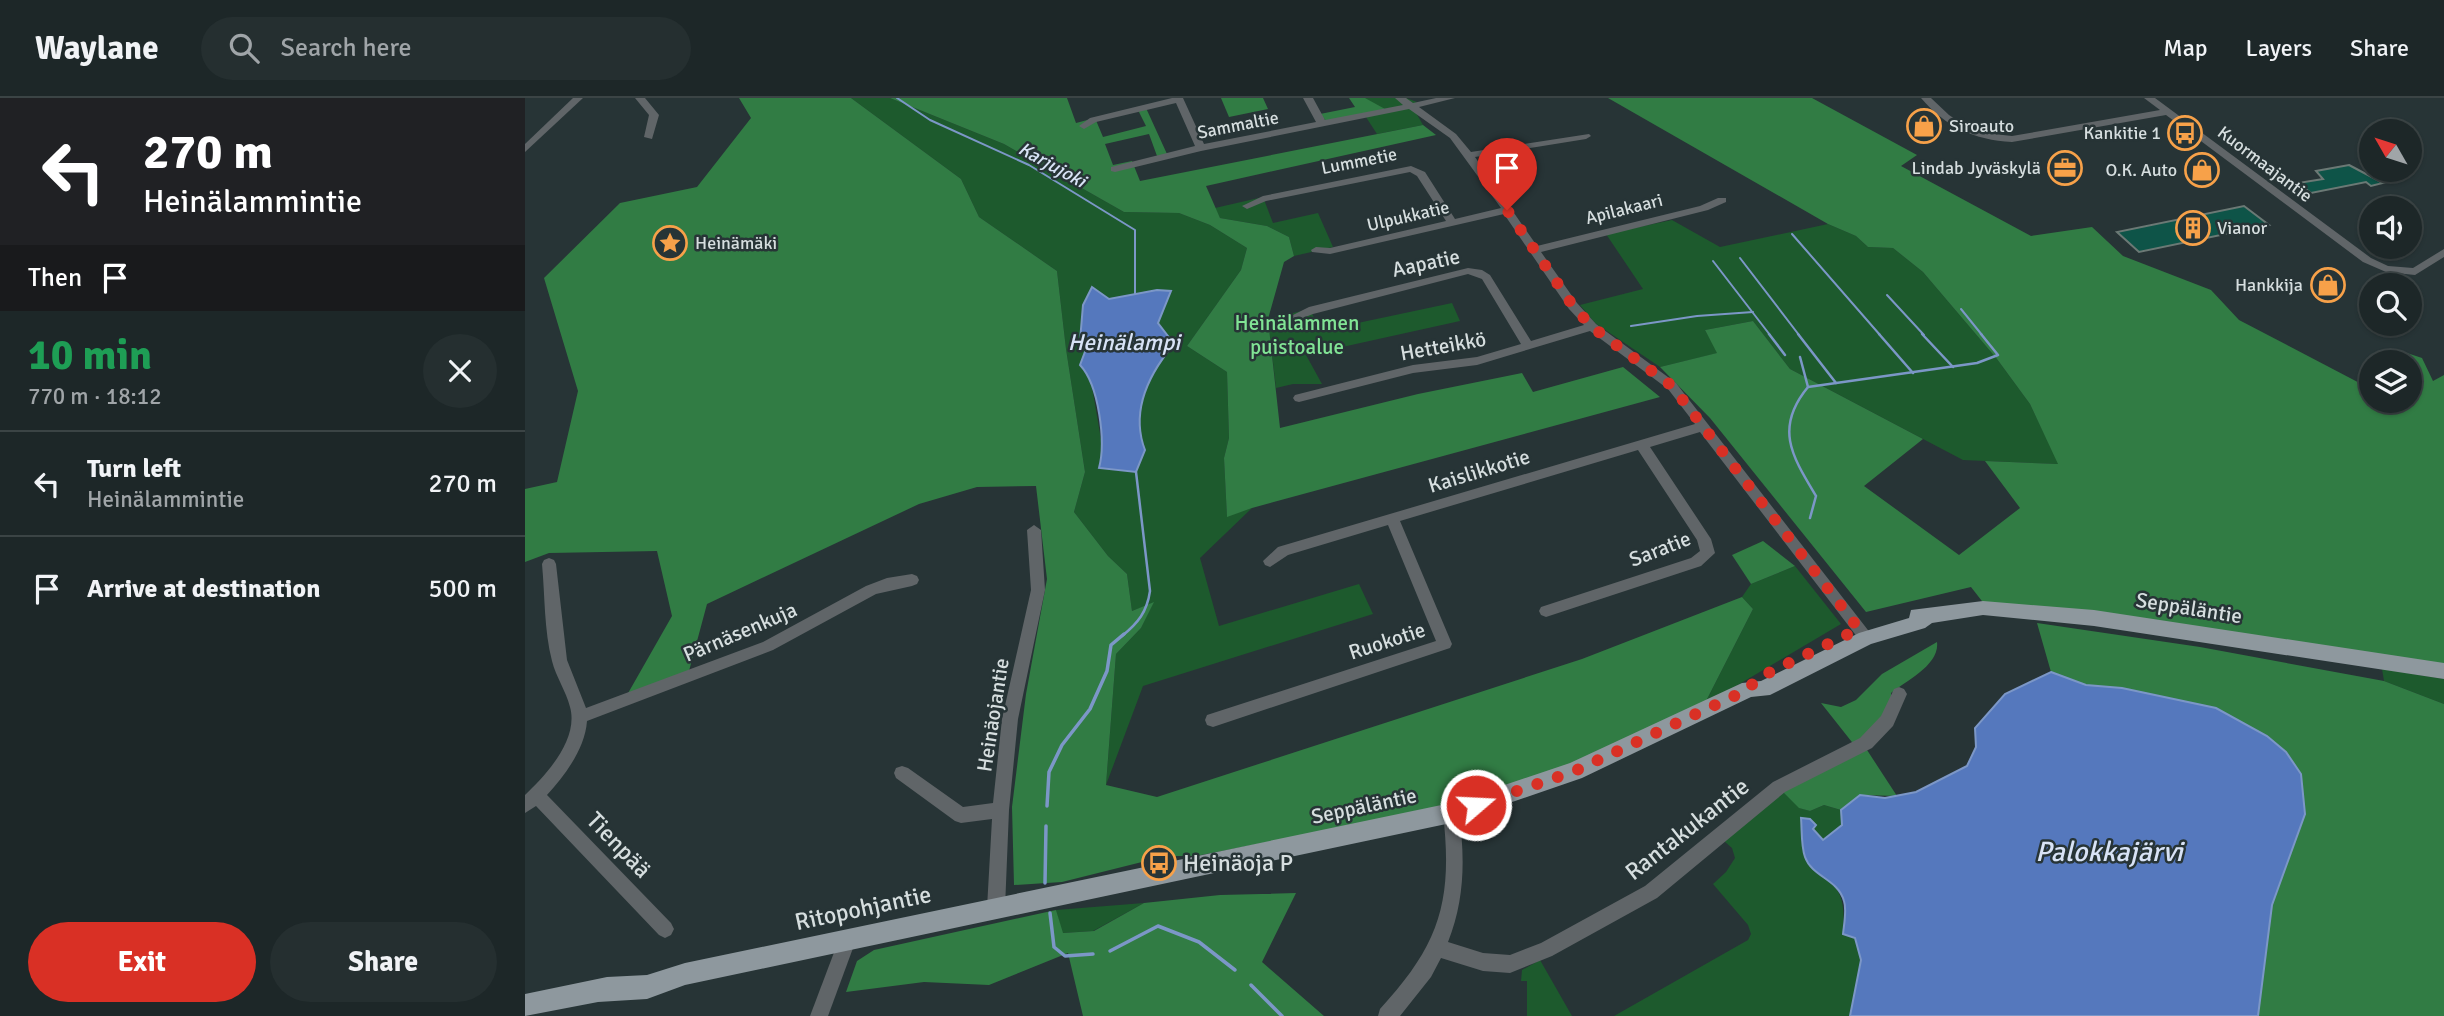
<!DOCTYPE html>
<html lang="en">
<head>
<meta charset="utf-8">
<style>
  :root { --surface:#1d2728; --page:#252f30; --text:#f1f3f6; --muted:#a0a5a8; --line:#3b4445; --accent:#d93025 }
  body { margin:0; font-family:Signika,sans-serif; background:var(--page); color:var(--text); height:100vh; display:flex; flex-direction:column; font-size:26px; white-space:nowrap }
  * { box-sizing:border-box; margin:0 }
  p { font-size:23px; color:var(--muted) }
  .icon { flex:none; width:38px; height:38px; fill:none; stroke:currentColor; stroke-width:2; stroke-linecap:round; stroke-linejoin:round }
  .map { position:relative; flex:1; overflow:hidden }
  .sheet { display:flex; flex-direction:column; background:var(--surface); width:525px }
  .sheet>* { flex:none }
  .guide { background:#202124; color:#fff; overflow:hidden }
  .needle { width:46px; rotate:309deg }
  .controls { position:absolute; left:1834px; top:21px; display:grid; gap:14px }
  .controls a { display:grid; place-items:center; width:63px; height:63px; border-radius:50%; background:var(--surface); box-shadow:0 2px 5px #0004,0 0 0 2px var(--line); font-size:35px }
  .pin { position:absolute; display:grid; place-items:center; width:60px; height:60px; color:#fff; margin:-72px -30px; border-radius:50% 50% 50% 0; rotate:-45deg; box-shadow:0 0 7px #0007 }
  .pin .icon { rotate:45deg }
  .me { position:absolute; width:77px; margin:-38px; rotate:71deg; stroke-linejoin:round; filter:drop-shadow(0 0 5px #0008) }
  .turn { display:flex; align-items:center; gap:24px; height:147px; padding:0 28px; font-size:32px }
  .turn .icon { width:91px; height:91px; stroke-width:2.5 }
  .turn b { display:block; font-size:49px; line-height:60px }
  .then { display:flex; align-items:center; height:66px; padding:0 28px; background:#0003; gap:14px; font-size:26px }
  .round { display:grid; place-items:center; flex:none; width:74px; height:74px; border-radius:37px; background:var(--page) }
  .overview { display:flex; align-items:center; justify-content:space-between; height:119px; padding:0 28px }
  h1 { font-size:42px; font-weight:700; line-height:52px; color:#1e9e55 }
  .primary-button { display:flex; gap:14px; margin-top:auto; padding:14px 28px }
  .primary-button a { flex:1; height:80px; border-radius:42px; background:var(--accent); color:#fff; font-size:28px; font-weight:700; line-height:80px; text-align:center }
  .primary-button a+a { background:var(--page); color:var(--text) }
  ul { padding:0; list-style:none }
  li { display:flex; align-items:center; gap:21px; height:105px; padding:0 28px; border-top:2px solid var(--line) }
  li div { flex:1 }
  li b { display:block; font-size:26px }
  li em { font-style:normal }
  header { display:flex; align-items:center; gap:42px; box-sizing:border-box; height:98px; padding:0 35px; background:var(--surface); border-bottom:2px solid var(--line) }
  header strong { font-size:33px }
  nav { display:flex; gap:38px; margin-inline-start:auto; font-size:24px }
  .search { width:490px; height:63px; background:var(--page); display:flex; align-items:center; gap:18px; box-sizing:border-box; padding:0 24px; border-radius:38px; color:var(--muted); font-size:26px }
  main { display:flex; flex:1; min-height:0 }
  .map>svg:first-child { display:block }
</style>
</head>
<body>
<header>
<strong>Waylane</strong>
<div class="search"><svg class="icon" aria-label="search" viewBox="0 0 24 24"><circle cx="10" cy="10" r="6"/><path d="M15 15l6 6"/></svg>Search here</div>
<nav><a>Map</a><a>Layers</a><a>Share</a></nav>
</header>
<main>
<section class="sheet">
<div class="guide">
<div class="turn"><svg class="icon" aria-label="left" viewBox="0 0 24 24"><path d="M17 20v-9H6M10 6l-5 5 5 5"/></svg><div><b>270 m</b>Heinälammintie</div></div>
<div class="then">Then<svg class="icon" aria-label="arrive" viewBox="0 0 24 24"><path d="M6 21V4h12l-3 4 3 4H6"/></svg></div>
</div>
<div class="overview"><div><h1>10 min</h1><p>770 m · 18:12</p></div><a class="round"><svg class="icon" aria-label="close" viewBox="0 0 24 24"><path d="M6 6l12 12M18 6L6 18"/></svg></a></div>
<ul>
<li><svg class="icon" aria-label="left" viewBox="0 0 24 24"><path d="M17 20v-9H6M10 6l-5 5 5 5"/></svg><div><b>Turn left</b><p>Heinälammintie</p></div><em>270 m</em></li>
<li><svg class="icon" aria-label="arrive" viewBox="0 0 24 24"><path d="M6 21V4h12l-3 4 3 4H6"/></svg><div><b>Arrive at destination</b></div><em>500 m</em></li>
</ul>
<div class="primary-button"><a>Exit</a><a>Share</a></div>
</section>
<div class="map">
<svg width="1919" height="918" viewBox="0 0 1919 918">
  <rect width="100%" height="100%" fill="#273436"/>
  <g fill="#1d5a2d" fill-rule="evenodd">
    <path d="M326 0H365L479 46 599 114 654 115 685 127 722 150 716 172 662 248 702 274 704 340 699 360 702 418 727 410 675 460 694 528 834 486 848 516 618 588 581 687 591 556 616 530 628 505 607 513 602 476 583 458 549 414 560 374 541 251 532 173 454 119 436 81ZM565 277 616 304 613 333 620 352 574 370 578 353Z"/>
    <polygon points="840,0 881,0 892,4 886,6 898,27 852,36 839,16"/>
    <polygon points="738,99 748,125 793,115 808,149 769,158 764,139 742,128 695,120 690,110"/>
    <polygon points="1147,122 1195,149 1303,126 1331,138 1343,149 1368,150 1398,174 1472,261 1505,306 1534,366 1438,362 1265,271 1228,223 1180,232 1193,255 1135,269 1070,225 1055,207 1118,191 1081,136"/>
    <polygon points="927,205 935,223 781,257 797,286 768,286 751,290 743,221 785,211 795,233"/>
    <polygon points="1270,468 1316,526 1179,607 1228,511 1217,499 1226,486"/>
    <polygon points="1857,571 1919,581 1919,606 1859,583"/>
    <path d="M1258 694 1275 710 1285 713 1299 707 1316 712 1317 727 1297 742 1288 731 1286 721 1291 774C1319 788 1320 807 1318 836L1330 839 1336 862 1325 918H1089L1223 842 1226 836 1223 827 1188 786 1201 774 1210 760 1207 750 1199 743Z"/>
    <polygon points="619,805 568,833 537,835 531,812"/>
    <polygon points="1015,862 1047,918 1002,918 1002,883 996,883 997,872"/>
  </g>
  <g fill="#317c44">
    <polygon points="214,0 326,0 436,81 454,119 532,173 541,251 560,374 549,414 583,458 602,476 607,513 629,504 616,530 591,556 581,687 632,699 1057,561 1217,499 1228,511 1179,607 1082,654 908,712 671,758 641,758 537,784 489,787 487,709 501,596 522,481 511,388 452,389 394,406 182,506 164,573 102,597 147,518 132,453 24,455 0,464 0,391 32,384 53,293 19,180 95,105 172,89 226,20"/>
    <polygon points="365,0 542,0 551,25 570,20 578,39 621,28 613,12 621,10 642,56 632,58 624,36 580,46 588,67 607,63 615,83 898,27 911,37 681,88 695,120 742,128 764,139 769,158 759,164 743,221 755,330 893,296 997,275 1008,294 1098,269 1135,299 727,410 702,419 699,360 704,340 702,274 662,248 716,172 722,150 685,127 654,115 599,114 479,46"/>
    <polygon points="696,0 738,0 743,11 704,19"/>
    <polygon points="824,0 840,0 860,11 802,24 795,16 830,9"/>
    <polygon points="1083,0 1287,0 1392,57 1376,68 1506,138 1567,129 1598,158 1686,192 1714,222 1846,291 1846,303 1885,303 1885,264 1876,264 1879,254 1897,260 1908,283 1919,277 1919,569 1460,507 1446,489 1341,514 1185,320 1135,269 1192,255 1180,232 1228,223 1265,271 1398,341 1339,388 1434,457 1495,410 1460,363 1533,366 1505,306 1472,261 1398,174 1368,150 1343,149 1331,138 1303,126"/>
    <polygon points="1238,443 1270,468 1226,486 1207,457"/>
    <polygon points="1512,525 1675,549 1859,583 1919,606 1919,918 1733,918 1747,807 1780,716 1561,587 1526,574"/>
    <path d="M1412 544C1415 567 1381 583 1366 595V613L1342 652 1372 698 1335 697 1316 712 1299 707 1285 713 1274 710 1258 694 1334 653 1296 605 1316 609 1331 602 1357 576Z"/>
    <polygon points="771,795 737,864 799,918 558,918 543,855 464,887 399,884 321,894 332,863 349,852 531,812 538,835 569,833 619,805 695,797"/>
  </g>
  <g fill="#5578bd" stroke="#7c97c7" stroke-width="2">
    <path d="M567 189 584 201 632 192 646 193 633 225 649 246C623 277 605 313 620 352L611 374 574 370C581 344 574 287 555 267L561 251 555 243 558 207Z"/>
    <path d="M1526 574 1561 587 1597 590 1691 610 1742 638 1761 654 1776 676 1780 716 1747 807 1733 918H1325L1336 862 1330 840 1318 836C1319 826 1322 812 1319 803 1313 781 1287 779 1280 759 1276 748 1277 732 1276 720L1285 721 1291 727 1288 731 1298 742 1317 727 1316 712 1335 697 1360 700 1391 694 1442 668 1451 649 1450 630 1480 596Z"/>
  </g>
  <g fill="none" stroke-linecap="round" stroke-linejoin="round">
    <g stroke="#7c97c7" stroke-width="2">
      <polyline points="372,0 405,22 504,67 610,132 610,196"/>
      <polyline points="1267,136 1355,237"/>
      <polyline points="1215,160 1274,237"/>
      <polyline points="1188,163 1245,237"/>
      <polyline points="1362,197 1399,237"/>
      <polyline points="1436,211 1457,237"/>
      <polyline points="1106,228 1172,218 1228,214"/>
    </g>
    <g stroke="#7c97c7" stroke-width="2.5">
      <polyline points="1244,236 1260,257"/>
      <polyline points="1273,236 1311,285"/>
      <polyline points="1354,236 1388,275"/>
      <polyline points="1397,236 1428,269"/>
      <polyline points="1275,259 1283,289"/>
      <path d="M1285 420 1291 398C1267 358 1249 330 1283 289L1452 265 1473 257 1456 236"/>
      <path d="M597 538C613 525 622 514 625 493L611 374"/>
    </g>
    <g stroke="#7c97c7" stroke-width="3.5">
      <polyline points="522,708 524,674 537,647 565,611 582,573 586,547 599,536"/>
      <polyline points="520,785 521,728"/>
      <polyline points="525,815 529,849 540,858 568,856"/>
      <polyline points="585,853 633,828 674,844 710,872"/>
      <polyline points="726,887 757,918"/>
    </g>
  </g>
  <g fill="#0e5448" stroke="#6b7975" stroke-width="2">
    <polygon points="1824,67 1858,85 1846,88 1841,84 1786,95 1773,85 1798,81 1791,73"/>
    <polygon points="1719,108 1744,127 1614,154 1592,134"/>
  </g>
  <g fill="none" stroke-linecap="round" stroke-linejoin="round">
    <g fill="#606568" fill-rule="evenodd">
      <polygon points="48,0 58,0 0,54 0,46"/>
      <polygon points="110,0 120,0 134,17 127,41 119,39 124,17"/>
      <polygon points="647,0 658,0 679,46 791,24 778,0 788,0 800,22 878,7 870,0 881,0 888,5 911,0 930,0 894,9 931,36 946,54 1064,36 1066,38 1061,41 950,59 1012,148 1175,108 1193,100 1201,100 1201,104 1183,112 1016,154 1052,205 1071,226 1151,285 1346,536 1348,540 1346,544 1341,546 1336,544 1175,334 1125,349 1186,441 1190,455 1176,468 1021,519 1016,517 1014,513 1016,509 1166,460 1175,453 1172,442 1113,352 875,423 927,546 925,550 688,629 682,627 680,622 682,617 911,543 863,427 763,457 745,469 740,467 738,463 753,449 1170,326 1143,291 1065,233 952,267 888,275 774,304 770,303 768,300 770,297 888,267 952,259 996,246 957,181 943,176 788,216 770,223 764,219 784,209 943,170 957,172 965,177 1006,243 1059,227 1044,211 979,116 805,156 787,154 786,152 791,149 805,150 921,123 892,78 885,74 741,103 722,111 717,108 738,98 886,68 900,74 930,121 976,110 925,40 884,11 676,53 590,74 586,73 586,69 670,48 651,5 571,24 559,31 554,28 565,20"/>
      <path d="M1396 0H1406L1424 17 1442 29 1460 35 1487 38 1635 12 1619 0H1630L1846 160 1863 168 1888 170 1919 151V159L1890 177 1861 174 1838 164 1641 17 1487 44C1449 42 1421 29 1396 0Z"/>
      <polygon points="509,427 516,432 520,492 493,621 484,712 480,810 477,816 471,819 465,816 462,810 467,721 436,725 430,723 371,680 369,675 371,670 377,668 383,670 438,709 468,705 477,621 506,492 502,432"/>
      <path d="M24 460 29 462 31 466 42 562 61 610 238 544 341 488 362 480 387 476 392 478 394 482 392 486 387 488 351 496 248 552 62 623C60 651 40 677 22 697L146 825 149 831 146 837 140 840 134 837 11 708 0 715V697C22 676 54 641 45 609 41 593 31 579 27 563 19 532 20 498 17 466L19 462Z"/>
      <path d="M1374 589 1379 591 1382 596 1368 628 1347 650 1260 694 1132 800 1027 858 985 875 958 873 916 860 906 879 875 918H853L855 911C915 846 928 803 918 715L920 709 926 707 932 709 934 715C940 760 940 801 923 844L958 855 985 857 1016 845 1120 788 1248 684 1335 640 1356 618 1369 591Z"/>
      <polygon points="322,833 328,836 331,842 303,918 285,918 316,836"/>
    </g>
    <polygon fill="#8e989e" fill-rule="evenodd" points="1458,503 1569,512 1919,565 1919,581 1569,528 1458,517 1407,525 1400,530 1346,546 1245,597 1226,599 1057,680 926,725 160,887 122,901 73,904 0,918 0,896 82,879 122,877 160,865 926,705 1045,665 1217,585 1236,583 1334,535 1384,520 1386,512"/>
  </g>
  <g fill="none" stroke-linecap="round" stroke-linejoin="round">
    <polyline stroke="#d93025" stroke-width="12" stroke-dasharray="0 21.6" points="951,707 1050,673 1224,591 1231,581 1334,531 1147,288 1067,229 1048,208 982,112"/>
  </g>
  <defs>
    <g id="shop-ring" transform="scale(1.75)"><circle r="9.5" fill="#273436" stroke="#f7a149" stroke-width="1.5"/><path d="M-5-2.5h2.3a2.7 3.5 0 0 1 5.4 0H5L5.5 6h-11ZM-1.5-2.5h3a1.5 2.3 0 0 0-3 0Z" fill="#f7a149"/></g>
    <g id="bus-ring" transform="scale(1.75)"><circle r="9.5" fill="#273436" stroke="#f7a149" stroke-width="1.5"/><path d="M-5-6H5V4H4V6H2V4H-2V6H-4V4H-5ZM-3.5-4V0h7V-4ZM-3.5 1.2v1.5H-2V1.2ZM2 1.2v1.5H3.5V1.2Z" fill="#f7a149"/></g>
    <g id="office-ring" transform="scale(1.75)"><circle r="9.5" fill="#273436" stroke="#f7a149" stroke-width="1.5"/><path d="M-6-3h4V-5.5h4V-3h4V5H-6ZM-1-4.5V-3h2v-1.5ZM-6 0V1H6V0Z" fill="#f7a149"/></g>
    <g id="building-ring" transform="scale(1.75)"><circle r="9.5" fill="#273436" stroke="#f7a149" stroke-width="1.5"/><path d="M-4-6H4V6H1V3H-1V6H-4ZM-2.5-4.3h1.7v1.8h-1.7ZM.8-4.3h1.7v1.8H.8ZM-2.5-1h1.7V.8h-1.7ZM.8-1h1.7V.8H.8Z" fill="#f7a149"/></g>
    <g id="sight-ring" transform="scale(1.75)"><circle r="9.5" fill="#273436" stroke="#f7a149" stroke-width="1.5"/><path d="M0-6L1.8-2.2L6-1.7L2.9 1.2L3.7 5.4L0 3.3L-3.7 5.4L-2.9 1.2L-6-1.7L-1.8-2.2Z" fill="#f7a149"/></g>
  </defs>
  <g fill-rule="evenodd">
    <use href="#shop-ring" x="1399" y="28"/>
    <use href="#bus-ring" x="1660" y="35"/>
    <use href="#office-ring" x="1540" y="70"/>
    <use href="#shop-ring" x="1677" y="72"/>
    <use href="#building-ring" x="1668" y="130"/>
    <use href="#sight-ring" x="145" y="145"/>
    <use href="#shop-ring" x="1803" y="187"/>
    <use href="#bus-ring" x="634" y="765"/>
  </g>
  <g text-anchor="middle" dominant-baseline="central" stroke-width="5" stroke-linejoin="round" paint-order="stroke">
    <g font-size="18" fill="#d6dedf" stroke="#273436">
      <text transform="translate(713 27) rotate(-11)">Sammaltie</text>
      <text transform="translate(834 63) rotate(-11)">Lummetie</text>
      <text transform="translate(1740 66) rotate(37)">Kuormaajantie</text>
      <text transform="translate(1099 111) rotate(-14)">Apilakaari</text>
      <text transform="translate(883 118) rotate(-13)">Ulpukkatie</text>
    </g>
    <g font-size="18" fill="#d6dedf" stroke="#273436" text-anchor="end">
      <text x="1424" y="28" text-anchor="start">Siroauto</text>
      <text x="1636" y="35">Kankitie 1</text>
      <text x="1516" y="70">Lindab Jyväskylä</text>
      <text x="1652" y="72">O.K. Auto</text>
      <text x="1692" y="130" text-anchor="start">Vianor</text>
      <text x="170" y="145" text-anchor="start">Heinämäki</text>
      <text x="1778" y="187">Hankkija</text>
    </g>
    <g font-size="19" font-style="italic" fill="#d8e3f6" stroke="#273436">
      <text transform="translate(527 67) rotate(29)">Karjujoki</text>
    </g>
    <g font-size="21" fill="#d6dedf" stroke="#273436">
      <text transform="translate(901 165) rotate(-12)">Aapatie</text>
      <text transform="translate(918 248) rotate(-10)">Hetteikkö</text>
      <text transform="translate(954 373) rotate(-17)">Kaislikkotie</text>
      <text transform="translate(1135 451) rotate(-21)">Saratie</text>
      <text transform="translate(1664 510) rotate(9)">Seppäläntie</text>
      <text transform="translate(215 534) rotate(-23)">Pärnäsenkuja</text>
      <text transform="translate(862 543) rotate(-18)">Ruokotie</text>
      <text transform="translate(468 617) rotate(-81)">Heinäojantie</text>
      <text transform="translate(839 708) rotate(-12)">Seppäläntie</text>
    </g>
    <g font-size="21" fill="#81e495" stroke="#273436">
      <text x="772" y="225">Heinälammen<tspan x="772" dy="24">puistoalue</tspan></text>
    </g>
    <g font-size="23" font-style="italic" fill="#d8e3f6" stroke="#273436">
      <text x="599" y="244">Heinälampi</text>
    </g>
    <g font-size="24" fill="#d6dedf" stroke="#273436">
      <text transform="translate(1162 731) rotate(-38)">Rantakukantie</text>
      <text transform="translate(94 747) rotate(46)">Tienpää</text>
      <text transform="translate(338 810) rotate(-12)">Ritopohjantie</text>
    </g>
    <g font-size="24" fill="#d6dedf" stroke="#273436" text-anchor="start">
      <text x="658" y="765">Heinäoja P</text>
    </g>
    <g font-size="28" font-style="italic" fill="#d8e3f6" stroke="#273436">
      <text x="1584" y="754">Palokkajärvi</text>
    </g>
  </g>
</svg>
<div class="controls">
<a><svg class="needle" viewBox="-14 -14 28 28"><path d="M0-13l5 13h-10z" fill="#e53935"/><path d="M0 13l5-13h-10z" fill="#a0a5a8"/></svg></a>
<a><svg class="icon" aria-label="sound" viewBox="0 0 24 24"><path d="M4 9h4l5-4v14l-5-4H4zM17 9q2 3 0 6"/></svg></a>
<a><svg class="icon" aria-label="search" viewBox="0 0 24 24"><circle cx="10" cy="10" r="6"/><path d="M15 15l6 6"/></svg></a>
<a><svg class="icon" aria-label="layers" viewBox="0 0 24 24"><path d="M12 4l9 5-9 5-9-5zM3 14l9 5 9-5"/></svg></a>
</div>
<div class="pin" style="left:982px;top:112px;background:#d93025"><svg class="icon" aria-label="arrive" viewBox="0 0 24 24"><path d="M6 21V4h12l-3 4 3 4H6"/></svg></div>
<svg class="me" style="left:951px;top:707px" viewBox="-20 -20 40 40"><circle r="17" fill="#d93025" stroke="#fff" stroke-width="3"/><path d="M0-11L8 9 0 5-8 9z" fill="#fff"/></svg>
</div>
</main>
</body>
</html>
